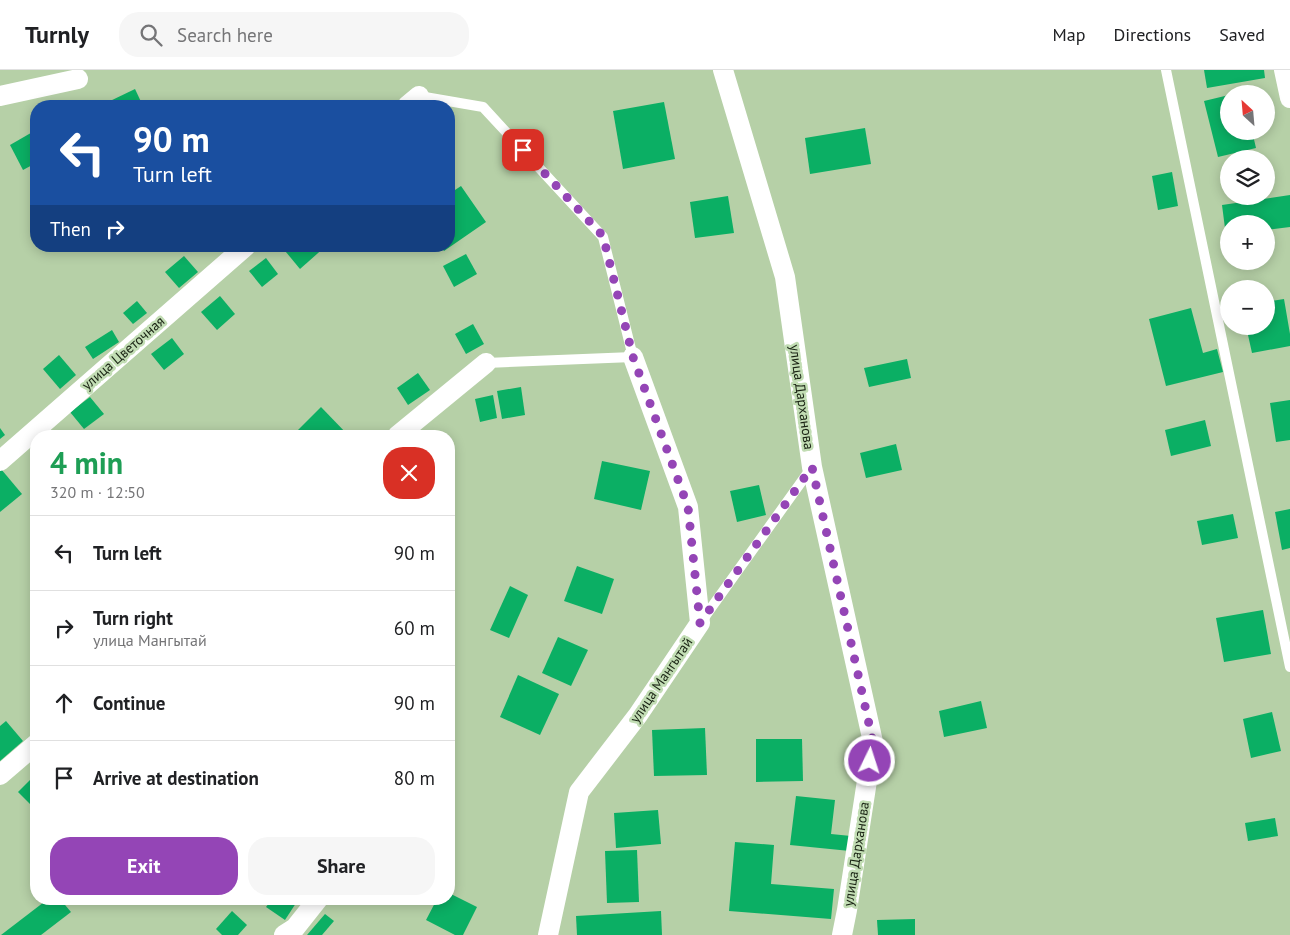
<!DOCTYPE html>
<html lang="en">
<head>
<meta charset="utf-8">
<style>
  :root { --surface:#fff; --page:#f6f6f6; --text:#202124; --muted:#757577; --line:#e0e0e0; --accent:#9445b6 }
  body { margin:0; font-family:"PT Sans",sans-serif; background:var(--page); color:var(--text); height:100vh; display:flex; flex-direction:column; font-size:19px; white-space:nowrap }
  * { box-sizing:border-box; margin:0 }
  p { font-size:16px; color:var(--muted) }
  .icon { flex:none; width:28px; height:28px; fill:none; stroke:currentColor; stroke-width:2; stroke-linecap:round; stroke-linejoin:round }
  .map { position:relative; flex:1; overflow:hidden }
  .details { position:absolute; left:30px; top:360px; width:425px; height:475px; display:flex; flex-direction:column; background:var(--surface); border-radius:20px; box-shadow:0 2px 12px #0003 }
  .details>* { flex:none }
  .top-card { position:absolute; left:30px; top:30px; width:425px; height:152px; border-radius:20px; box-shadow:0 2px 12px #0003; background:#1a4fa0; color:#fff; overflow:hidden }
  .needle { width:32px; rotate:334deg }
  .tools { position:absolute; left:1220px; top:15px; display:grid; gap:10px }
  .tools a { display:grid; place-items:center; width:55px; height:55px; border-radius:50%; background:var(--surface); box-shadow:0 2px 12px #0003; font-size:25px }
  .pin { position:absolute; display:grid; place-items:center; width:42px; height:42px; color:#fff; margin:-21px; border-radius:10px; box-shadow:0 2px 8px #0006 }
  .me { position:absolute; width:55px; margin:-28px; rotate:4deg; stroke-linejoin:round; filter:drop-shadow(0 0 4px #0008) }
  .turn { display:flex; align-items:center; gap:18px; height:105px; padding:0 20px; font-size:22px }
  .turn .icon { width:65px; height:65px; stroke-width:2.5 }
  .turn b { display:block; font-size:35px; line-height:42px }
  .then { display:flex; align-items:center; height:48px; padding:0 20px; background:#0003; gap:10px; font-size:19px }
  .round { display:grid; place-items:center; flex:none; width:52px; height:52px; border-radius:20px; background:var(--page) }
  .headline { display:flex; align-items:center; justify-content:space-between; height:85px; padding:0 20px }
  h1 { font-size:30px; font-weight:700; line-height:38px; color:#1e9e55 }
  .action { display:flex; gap:10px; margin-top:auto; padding:10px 20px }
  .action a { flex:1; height:58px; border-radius:20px; background:var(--accent); color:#fff; font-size:20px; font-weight:700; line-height:58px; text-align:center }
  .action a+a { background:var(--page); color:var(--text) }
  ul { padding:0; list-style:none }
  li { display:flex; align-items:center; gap:15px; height:75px; padding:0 20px; border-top:1px solid var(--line) }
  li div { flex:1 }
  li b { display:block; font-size:19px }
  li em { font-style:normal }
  header { display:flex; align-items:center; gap:30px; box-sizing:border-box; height:70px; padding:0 25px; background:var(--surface); border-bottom:1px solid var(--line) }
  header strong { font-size:24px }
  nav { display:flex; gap:28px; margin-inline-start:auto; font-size:18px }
  .search { width:350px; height:45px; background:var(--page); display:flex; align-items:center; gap:12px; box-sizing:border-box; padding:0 18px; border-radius:20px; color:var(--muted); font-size:19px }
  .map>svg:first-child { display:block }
</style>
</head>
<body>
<header>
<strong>Turnly</strong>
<div class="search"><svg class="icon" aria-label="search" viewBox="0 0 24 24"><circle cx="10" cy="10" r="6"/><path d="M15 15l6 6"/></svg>Search here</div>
<nav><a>Map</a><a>Directions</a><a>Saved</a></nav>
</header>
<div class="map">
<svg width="1290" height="865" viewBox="0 0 1290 865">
  <rect width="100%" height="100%" fill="#b6d0a7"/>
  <g fill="#0baf64">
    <polygon points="1204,0 1264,0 1265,8 1207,18"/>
    <polygon points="135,19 143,36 110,36 108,32"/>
    <polygon points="1229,25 1229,61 1252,61 1256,78 1218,87 1204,31"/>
    <polygon points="664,32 675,89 623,99 613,41"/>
    <polygon points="865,58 871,94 810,104 805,68"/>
    <polygon points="36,60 36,93 23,100 10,75"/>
    <polygon points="1172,102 1178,136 1158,140 1152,106"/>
    <polygon points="461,116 486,152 444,181 440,176 449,176 449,124"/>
    <polygon points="1290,125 1290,157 1266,160 1266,154 1229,154 1229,165 1226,166 1222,135"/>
    <polygon points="728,126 734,163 695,168 690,132"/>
    <polygon points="281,176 326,176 300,199"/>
    <polygon points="466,184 477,204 454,217 443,196"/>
    <polygon points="184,186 198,202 179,218 165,202"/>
    <polygon points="266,188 278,204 262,217 249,201"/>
    <polygon points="220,226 235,244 217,260 201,242"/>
    <polygon points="1284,229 1290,264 1290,276 1252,283 1246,256 1266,256 1266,232"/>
    <polygon points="137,231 147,243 133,254 123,243"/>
    <polygon points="1191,238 1203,283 1217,279 1223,302 1166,316 1149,249"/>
    <polygon points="473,254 484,274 466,284 455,264"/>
    <polygon points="112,260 119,272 93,289 85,277"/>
    <polygon points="172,268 184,284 164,300 151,284"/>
    <polygon points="59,285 76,305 60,319 43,299"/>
    <polygon points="907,289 911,308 869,317 864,298"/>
    <polygon points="418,303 430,320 408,335 397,318"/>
    <polygon points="521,317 525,345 502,349 497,321"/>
    <polygon points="493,325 497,348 480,352 475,329"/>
    <polygon points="90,327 104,344 84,359 70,342"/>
    <polygon points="1290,330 1290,370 1276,372 1270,333"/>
    <polygon points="321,337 349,366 304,366 298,360"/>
    <polygon points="1205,350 1211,376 1171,386 1165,360"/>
    <polygon points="0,358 5,365 0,369"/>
    <polygon points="896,374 902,400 866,408 860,383"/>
    <polygon points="602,391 650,401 641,440 594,429"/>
    <polygon points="1,399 22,424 0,442 0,400"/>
    <polygon points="759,415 766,445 737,452 730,421"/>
    <polygon points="1290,439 1290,478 1282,480 1275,442"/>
    <polygon points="1233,444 1238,468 1202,475 1197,451"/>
    <polygon points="577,496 614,509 602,544 564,531"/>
    <polygon points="510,516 528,525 509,568 490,560"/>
    <polygon points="1263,540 1271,584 1224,592 1216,548"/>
    <polygon points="558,567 588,580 571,616 542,603"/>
    <polygon points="518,605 559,624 540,665 500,647"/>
    <polygon points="981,631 987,658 944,667 939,641"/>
    <polygon points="1272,642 1281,681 1251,688 1243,649"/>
    <polygon points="6,651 23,671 0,691 0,656"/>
    <polygon points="705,658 707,705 654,706 652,660"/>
    <polygon points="756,669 802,669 803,711 756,712"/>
    <polygon points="33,707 36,711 36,740 18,722"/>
    <polygon points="796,726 835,730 831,764 851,766 850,781 790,775"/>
    <polygon points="658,740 661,774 616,778 614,743"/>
    <polygon points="1275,748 1278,766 1248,771 1245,753"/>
    <polygon points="735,772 774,775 771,814 834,819 831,849 729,841"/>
    <polygon points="637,780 639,832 607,833 605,781"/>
    <polygon points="449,823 477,837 463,865 455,865 426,850 437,829 449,829"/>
    <polygon points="48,829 60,829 71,842 41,865 1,865"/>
    <polygon points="272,829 297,829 298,830 285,850 266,837"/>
    <polygon points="232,841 247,855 238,865 222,865 216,859"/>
    <polygon points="661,841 662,865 577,865 576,846"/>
    <polygon points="325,844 334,851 322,865 307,865"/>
    <polygon points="915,849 915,865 878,865 877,850"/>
  </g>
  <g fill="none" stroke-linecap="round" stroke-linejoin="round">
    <g stroke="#fff" stroke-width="10">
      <polyline points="1166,0 1290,597"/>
      <polyline points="419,26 483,37 603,167 633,287 486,293"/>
      <polyline points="701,552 812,397"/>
    </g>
    <g stroke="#fff" stroke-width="20">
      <polyline points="723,0 785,207 812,397 873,672 847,840 842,865"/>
      <polyline points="1284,0 1290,28"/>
      <polyline points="0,26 78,9"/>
      <polyline points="407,36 419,26"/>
      <polyline points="397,366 486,293"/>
      <polyline points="0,391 246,176"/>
      <polyline points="0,705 36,674"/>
      <polyline points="284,865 295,858 318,829"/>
      <polyline points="548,865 579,722 638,645 700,553 688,437 633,287"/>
    </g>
  </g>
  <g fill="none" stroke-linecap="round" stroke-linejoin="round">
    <polyline stroke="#9445b6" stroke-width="9" stroke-dasharray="0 16.2" points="523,80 603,166 633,287 688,437 700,553 812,397 873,672 870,691"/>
  </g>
  <g text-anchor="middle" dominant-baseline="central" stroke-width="5" stroke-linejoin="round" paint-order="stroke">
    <g font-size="14" fill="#192313" stroke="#c2ddb4">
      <text transform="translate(123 283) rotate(-41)">улица Цветочная</text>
      <text transform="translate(802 327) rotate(82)">улица Дарханова</text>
      <text transform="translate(661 610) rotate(-56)">улица Мангытай</text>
      <text transform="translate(856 784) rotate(-81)">улица Дарханова</text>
    </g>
  </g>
</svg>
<div class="tools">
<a><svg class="needle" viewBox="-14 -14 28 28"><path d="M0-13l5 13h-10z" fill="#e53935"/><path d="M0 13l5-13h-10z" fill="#757577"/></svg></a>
<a><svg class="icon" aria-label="layers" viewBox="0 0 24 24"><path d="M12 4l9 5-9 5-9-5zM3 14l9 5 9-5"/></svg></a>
<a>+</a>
<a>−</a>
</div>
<div class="pin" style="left:523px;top:80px;background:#d93025"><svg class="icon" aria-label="arrive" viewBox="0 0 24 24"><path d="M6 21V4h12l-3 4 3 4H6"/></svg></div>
<svg class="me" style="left:870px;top:691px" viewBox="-20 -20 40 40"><circle r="17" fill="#9445b6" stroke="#fff" stroke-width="3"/><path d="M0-11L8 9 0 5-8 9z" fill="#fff"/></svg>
<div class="top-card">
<div class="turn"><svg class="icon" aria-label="left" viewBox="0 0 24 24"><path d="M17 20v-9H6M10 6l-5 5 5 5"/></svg><div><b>90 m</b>Turn left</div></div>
<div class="then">Then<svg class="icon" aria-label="right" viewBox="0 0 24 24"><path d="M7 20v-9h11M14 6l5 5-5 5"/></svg></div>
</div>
<section class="details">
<div class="headline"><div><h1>4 min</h1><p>320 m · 12:50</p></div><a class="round" style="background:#d93025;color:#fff"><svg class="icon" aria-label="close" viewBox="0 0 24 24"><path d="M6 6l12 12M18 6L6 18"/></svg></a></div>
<ul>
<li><svg class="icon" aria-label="left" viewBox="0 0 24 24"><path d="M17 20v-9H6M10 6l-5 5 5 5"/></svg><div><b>Turn left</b></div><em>90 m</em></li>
<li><svg class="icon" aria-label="right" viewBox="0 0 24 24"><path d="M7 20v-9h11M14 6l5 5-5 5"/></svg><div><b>Turn right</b><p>улица Мангытай</p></div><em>60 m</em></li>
<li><svg class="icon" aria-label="ahead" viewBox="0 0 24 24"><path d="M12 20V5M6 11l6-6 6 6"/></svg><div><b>Continue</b></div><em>90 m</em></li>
<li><svg class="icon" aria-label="arrive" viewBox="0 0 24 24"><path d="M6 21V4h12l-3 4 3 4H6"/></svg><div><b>Arrive at destination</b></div><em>80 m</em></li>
</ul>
<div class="action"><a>Exit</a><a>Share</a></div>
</section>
</div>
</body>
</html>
